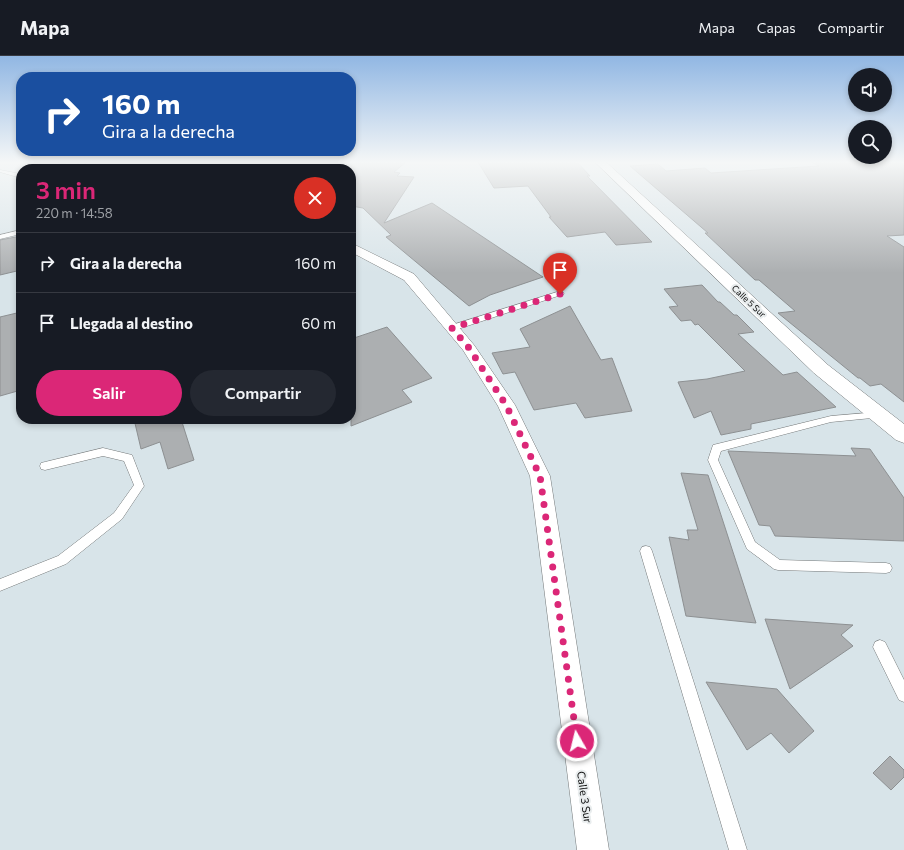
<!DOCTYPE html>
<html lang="es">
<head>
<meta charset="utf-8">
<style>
  :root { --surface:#171b24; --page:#242831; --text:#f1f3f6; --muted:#9ea1a6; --line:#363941; --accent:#db2777 }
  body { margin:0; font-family:Commissioner,sans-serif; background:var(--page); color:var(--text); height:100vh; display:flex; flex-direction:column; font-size:15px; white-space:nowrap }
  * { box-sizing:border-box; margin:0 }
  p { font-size:13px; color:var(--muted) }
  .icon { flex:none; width:22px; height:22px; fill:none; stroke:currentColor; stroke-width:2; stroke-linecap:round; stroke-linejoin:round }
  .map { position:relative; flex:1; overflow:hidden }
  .side { position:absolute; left:16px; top:108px; width:340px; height:260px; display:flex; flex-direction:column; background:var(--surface); border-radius:16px; box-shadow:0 2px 6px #0003 }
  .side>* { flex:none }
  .hud { position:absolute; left:16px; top:16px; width:340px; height:84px; border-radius:16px; box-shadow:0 2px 6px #0003; background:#1a4fa0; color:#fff; overflow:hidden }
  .buttons { position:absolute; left:848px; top:12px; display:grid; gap:8px }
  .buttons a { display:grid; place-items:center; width:44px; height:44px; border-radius:50%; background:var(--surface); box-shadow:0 2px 6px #0003; font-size:20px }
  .pin { position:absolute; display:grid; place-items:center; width:34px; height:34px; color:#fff; margin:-41px -17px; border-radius:50% 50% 50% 0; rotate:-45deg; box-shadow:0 0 4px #0007 }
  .pin .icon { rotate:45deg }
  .me { position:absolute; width:44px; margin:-22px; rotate:352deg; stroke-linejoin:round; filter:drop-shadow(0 0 3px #0008) }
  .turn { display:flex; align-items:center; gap:14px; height:84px; padding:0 20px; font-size:18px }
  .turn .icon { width:52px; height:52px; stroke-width:2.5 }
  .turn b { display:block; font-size:28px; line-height:34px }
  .round { display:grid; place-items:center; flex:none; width:42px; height:42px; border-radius:21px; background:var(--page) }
  .overview { display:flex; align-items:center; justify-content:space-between; height:68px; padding:0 20px }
  h1 { font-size:24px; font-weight:600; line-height:30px; color:var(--accent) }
  .action { display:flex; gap:8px; margin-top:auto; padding:8px 20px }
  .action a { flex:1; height:46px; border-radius:24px; background:var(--accent); color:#fff; font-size:16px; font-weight:600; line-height:46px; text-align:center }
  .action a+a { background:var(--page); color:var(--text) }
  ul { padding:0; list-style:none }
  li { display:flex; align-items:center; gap:12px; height:60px; padding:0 20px; border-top:1px solid var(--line) }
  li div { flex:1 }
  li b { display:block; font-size:15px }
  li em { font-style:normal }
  header { display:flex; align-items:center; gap:24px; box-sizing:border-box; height:56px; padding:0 20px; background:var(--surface); border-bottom:1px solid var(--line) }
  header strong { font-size:19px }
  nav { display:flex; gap:22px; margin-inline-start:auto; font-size:14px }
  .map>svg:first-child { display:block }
</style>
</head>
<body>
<header>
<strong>Mapa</strong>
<nav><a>Mapa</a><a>Capas</a><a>Compartir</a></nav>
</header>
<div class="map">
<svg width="904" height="794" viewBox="0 0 904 794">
  <rect width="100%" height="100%" fill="#e9edee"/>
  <path fill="#d8e4e9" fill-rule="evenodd" d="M0 106H904V794H0ZM21 113H351V363H21Z"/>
  <g fill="#acafb1" stroke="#8d9092">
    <polygon points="351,106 406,106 394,116 400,117 397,120 414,121 384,167 432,147 543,221 490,239 469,250 386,181 391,179 363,152 351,150"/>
    <polygon points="478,106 577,106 590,120 587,120 652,186 616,189 605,176 567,181 549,161 551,161 528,130 494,132"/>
    <polygon points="811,106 904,106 904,179 887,180 904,191 904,346 881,328 870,330 860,322 858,322 778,257 795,255 759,224 755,224 705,177 708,177 630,110 658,108 666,115 705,112 711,117 819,110"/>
    <polygon points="21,180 21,214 0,219 0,184"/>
    <polygon points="702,229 718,246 720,246 734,259 737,259 754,276 738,278 783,319 797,316 836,351 751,368 751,373 721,379 711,355 694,362 678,326 707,323 745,315 698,268 695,269 691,264 681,265 669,251 678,250 664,233"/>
    <polygon points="570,250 601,304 612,302 632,355 585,362 576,347 534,354 515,316 503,318 492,297 530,291 520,273"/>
    <polygon points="21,256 21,334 0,340 0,261"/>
    <polygon points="387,271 432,322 402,334 412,346 351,370 351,283"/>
    <polygon points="134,363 181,363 194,404 168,413 160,386 141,393"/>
    <polygon points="851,392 870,393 904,442 904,485 775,480 770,470 759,469 728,395 856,400"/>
    <polygon points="681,417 708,419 756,567 686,560 669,481 689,484 687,474 698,474"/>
    <polygon points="765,563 853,569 841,579 853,590 790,633"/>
    <polygon points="706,626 777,633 814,675 789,697 771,677 747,694"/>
    <polygon points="890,700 904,714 904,721 891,734 873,717"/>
  </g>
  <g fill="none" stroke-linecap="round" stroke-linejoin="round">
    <g stroke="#75797a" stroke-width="1">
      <g id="service">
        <polygon points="82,106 87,106 73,113 69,112"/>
        <polygon points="0,114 21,118 21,122 0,116"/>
        <polygon points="21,174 21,178 0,183 0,179"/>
        <polygon points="557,236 563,236 564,238 455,274 452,274 448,272 449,270"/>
        <polygon points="879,356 884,359 882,361 831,366 721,395 718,404 755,486 780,504 886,507 890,508 892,512 890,516 886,517 778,514 774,513 747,493 708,404 713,389 831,360"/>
        <polygon points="103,392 132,399 144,430 122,463 66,508 0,535 0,523 58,500 114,457 134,429 124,405 103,400 45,414 41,413 40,410 41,407 45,406"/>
        <polygon points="646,490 650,491 652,495 747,794 729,794 640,495 642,491"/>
        <polygon points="880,584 885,586 904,624 904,646 899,644 873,591 875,586"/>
      </g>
    </g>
    <g stroke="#75797a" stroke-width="1">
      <g id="minor">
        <polygon points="37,106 54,106 80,111 82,113 63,113 39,108"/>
        <polygon points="351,187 414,218 474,289 515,349 550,420 609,794 577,794 530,420 498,350 463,294 404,224 351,196"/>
      </g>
    </g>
    <g stroke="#75797a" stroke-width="1">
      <polygon id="tertiary" points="595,106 606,106 828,309 904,368 904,387 896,384 814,317"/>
    </g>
    <use href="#service" fill="#fff" fill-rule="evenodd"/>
    <use href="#minor" fill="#fff" fill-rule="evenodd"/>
    <use href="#tertiary" fill="#fff" fill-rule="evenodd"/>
  </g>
  <linearGradient id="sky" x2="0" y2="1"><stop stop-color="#91b7e3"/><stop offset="0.49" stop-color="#f5f7f7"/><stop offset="1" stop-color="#f5f7f7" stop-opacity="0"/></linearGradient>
  <rect width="904" height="217" fill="url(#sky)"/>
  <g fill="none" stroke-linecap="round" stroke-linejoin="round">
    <polyline stroke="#db2777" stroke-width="7" stroke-dasharray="0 12.6" points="560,238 452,272 469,292 506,349 540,420 577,685"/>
  </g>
  <g text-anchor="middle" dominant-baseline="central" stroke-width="4" stroke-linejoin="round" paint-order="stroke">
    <g font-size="9" fill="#0e0f0f" stroke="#e9edee">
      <text transform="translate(749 245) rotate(43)">Calle 5 Sur</text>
    </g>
    <g font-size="11" fill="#0e0f0f" stroke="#e9edee">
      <text transform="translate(585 741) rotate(82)">Calle 3 Sur</text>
    </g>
  </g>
</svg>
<div class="buttons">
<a><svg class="icon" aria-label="sound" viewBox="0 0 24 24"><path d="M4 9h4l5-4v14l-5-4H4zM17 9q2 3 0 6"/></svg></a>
<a><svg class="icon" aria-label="search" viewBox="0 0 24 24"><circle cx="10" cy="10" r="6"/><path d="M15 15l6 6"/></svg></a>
</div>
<div class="pin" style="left:560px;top:238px;background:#d93025"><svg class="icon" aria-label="arrive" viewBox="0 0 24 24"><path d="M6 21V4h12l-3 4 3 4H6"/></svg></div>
<svg class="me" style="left:577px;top:685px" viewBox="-20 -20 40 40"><circle r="17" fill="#db2777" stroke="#fff" stroke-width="3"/><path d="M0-11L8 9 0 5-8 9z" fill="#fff"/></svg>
<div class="hud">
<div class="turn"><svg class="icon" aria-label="right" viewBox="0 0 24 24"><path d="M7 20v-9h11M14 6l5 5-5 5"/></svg><div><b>160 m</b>Gira a la derecha</div></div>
</div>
<section class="side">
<div class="overview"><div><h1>3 min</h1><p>220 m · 14:58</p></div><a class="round" style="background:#d93025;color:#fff"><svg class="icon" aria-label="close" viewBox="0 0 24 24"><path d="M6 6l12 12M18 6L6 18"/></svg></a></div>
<ul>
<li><svg class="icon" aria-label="right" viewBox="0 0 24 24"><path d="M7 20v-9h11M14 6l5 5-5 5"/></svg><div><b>Gira a la derecha</b></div><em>160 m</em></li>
<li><svg class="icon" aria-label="arrive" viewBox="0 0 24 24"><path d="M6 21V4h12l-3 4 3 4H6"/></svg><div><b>Llegada al destino</b></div><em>60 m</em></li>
</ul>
<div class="action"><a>Salir</a><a>Compartir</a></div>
</section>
</div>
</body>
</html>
